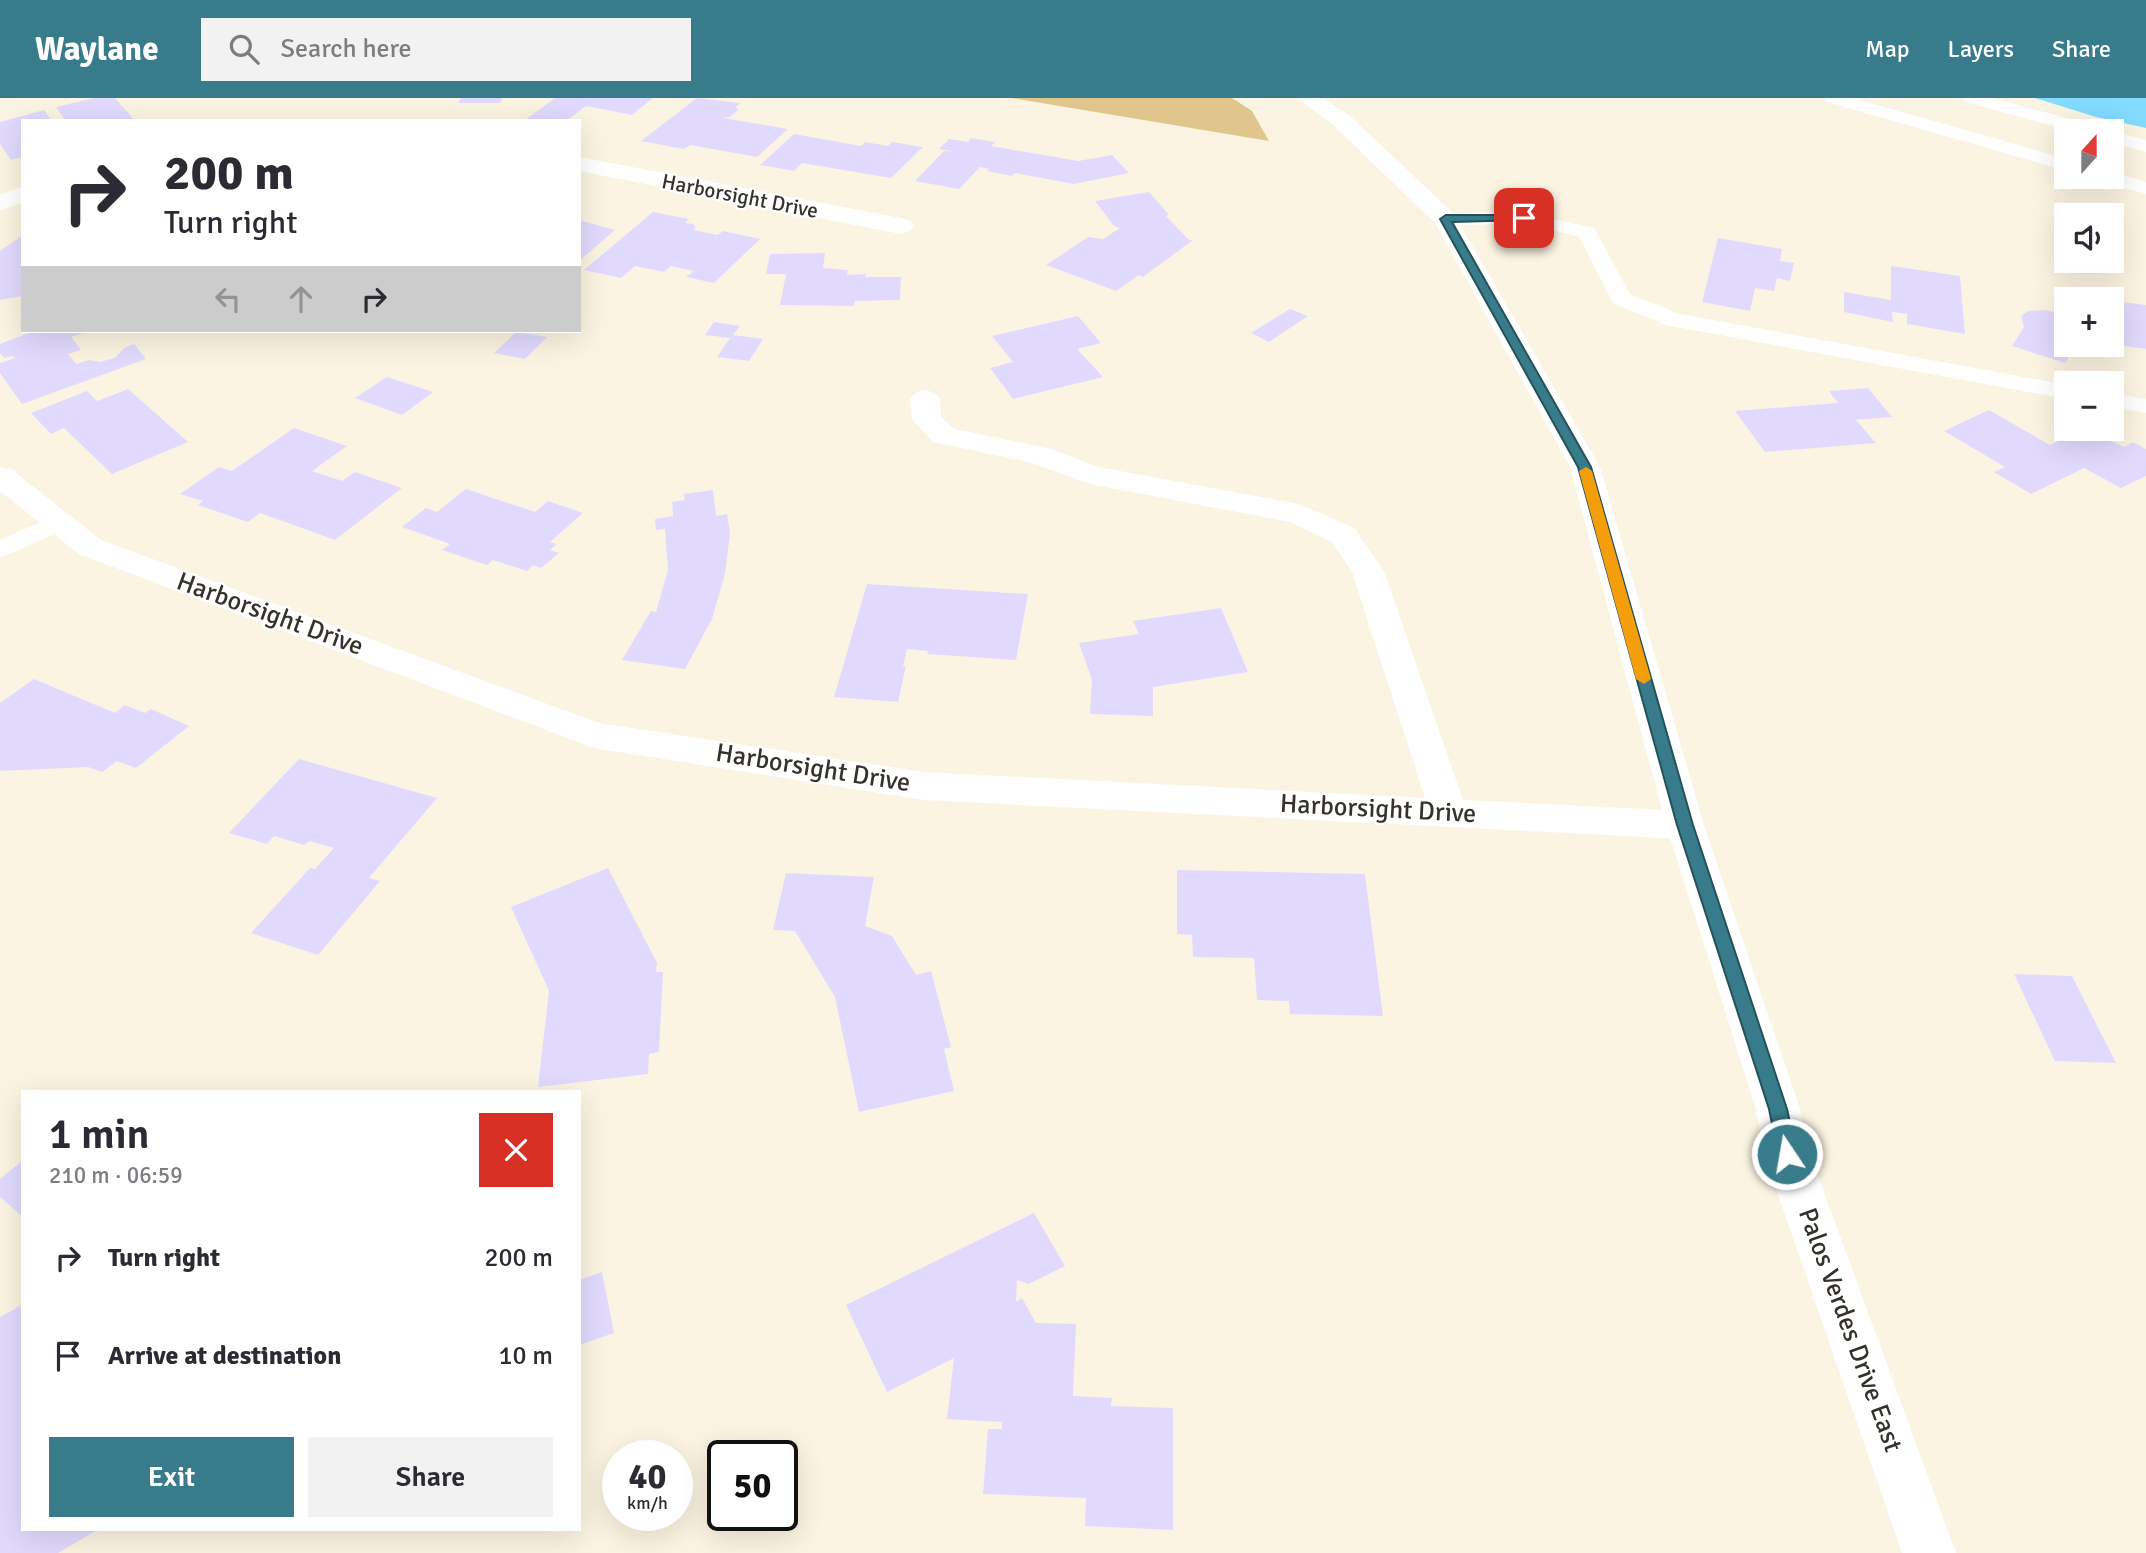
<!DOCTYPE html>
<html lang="en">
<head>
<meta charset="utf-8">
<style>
  :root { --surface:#fff; --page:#f2f2f3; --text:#2b2b33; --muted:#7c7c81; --accent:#387c8b }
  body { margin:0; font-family:Signika,sans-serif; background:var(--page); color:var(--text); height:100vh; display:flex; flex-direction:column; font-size:26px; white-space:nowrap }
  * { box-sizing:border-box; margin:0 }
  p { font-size:23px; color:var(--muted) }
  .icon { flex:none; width:38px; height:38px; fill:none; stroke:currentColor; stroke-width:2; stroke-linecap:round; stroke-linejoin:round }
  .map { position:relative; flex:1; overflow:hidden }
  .sheet { position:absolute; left:21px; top:992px; width:560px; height:441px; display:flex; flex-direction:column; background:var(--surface); border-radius:0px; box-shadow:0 7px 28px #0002 }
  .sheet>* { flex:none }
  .banner { position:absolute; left:21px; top:21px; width:560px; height:214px; border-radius:0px; box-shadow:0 7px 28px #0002; background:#fff; color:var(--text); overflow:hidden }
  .needle { width:46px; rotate:21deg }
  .fabs { position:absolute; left:2054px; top:21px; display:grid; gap:14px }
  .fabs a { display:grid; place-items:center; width:70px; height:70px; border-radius:0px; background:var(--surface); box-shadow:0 7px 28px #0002; font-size:35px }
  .speed { position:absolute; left:602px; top:1342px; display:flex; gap:14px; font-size:35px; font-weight:700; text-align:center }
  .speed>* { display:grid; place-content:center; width:91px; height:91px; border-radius:50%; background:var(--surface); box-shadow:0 7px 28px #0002; line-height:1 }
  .speed small { font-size:18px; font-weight:400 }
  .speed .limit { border:4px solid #111; border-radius:10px; background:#fff; color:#111 }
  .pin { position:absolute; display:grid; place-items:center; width:60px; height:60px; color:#fff; margin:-30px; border-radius:14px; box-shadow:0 4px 10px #0006 }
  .me { position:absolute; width:77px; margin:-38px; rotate:348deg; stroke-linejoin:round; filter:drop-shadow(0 0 5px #0008) }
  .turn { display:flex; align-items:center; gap:24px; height:147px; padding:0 28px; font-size:32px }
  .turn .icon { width:91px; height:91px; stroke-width:2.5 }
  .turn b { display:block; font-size:49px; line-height:60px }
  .lanes { display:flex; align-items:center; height:66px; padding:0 28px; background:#0003; justify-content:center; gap:35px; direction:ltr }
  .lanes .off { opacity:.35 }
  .round { display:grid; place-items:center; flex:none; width:74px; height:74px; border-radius:0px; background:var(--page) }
  .overview { display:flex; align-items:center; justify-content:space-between; height:119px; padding:0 28px }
  h1 { font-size:42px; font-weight:600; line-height:52px }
  .button { display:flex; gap:14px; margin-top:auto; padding:14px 28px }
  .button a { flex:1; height:80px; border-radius:0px; background:var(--accent); color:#fff; font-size:28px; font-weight:600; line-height:80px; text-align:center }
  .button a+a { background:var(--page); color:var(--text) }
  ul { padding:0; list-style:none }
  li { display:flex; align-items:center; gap:21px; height:98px; padding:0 28px }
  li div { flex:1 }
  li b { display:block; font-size:26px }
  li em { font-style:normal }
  header { display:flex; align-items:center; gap:42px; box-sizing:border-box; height:98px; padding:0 35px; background:var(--accent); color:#fff }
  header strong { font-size:33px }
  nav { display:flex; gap:38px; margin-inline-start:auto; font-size:24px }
  .search { width:490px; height:63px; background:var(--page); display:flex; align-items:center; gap:18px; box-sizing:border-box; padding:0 24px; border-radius:0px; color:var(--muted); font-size:26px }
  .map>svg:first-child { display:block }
</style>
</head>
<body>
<header>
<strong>Waylane</strong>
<div class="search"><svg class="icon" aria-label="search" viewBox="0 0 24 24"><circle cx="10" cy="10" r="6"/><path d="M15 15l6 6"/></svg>Search here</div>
<nav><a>Map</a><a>Layers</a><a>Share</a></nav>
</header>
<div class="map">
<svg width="2146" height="1455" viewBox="0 0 2146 1455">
  <rect width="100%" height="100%" fill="#fcf4e2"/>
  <polygon fill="#e0c58c" points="1012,0 1232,0 1252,13 1269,43"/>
  <polygon fill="#83dbff" points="2035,0 2146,0 2146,30 2096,19"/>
  <g fill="#e2dafe">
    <polygon points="94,0 115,0 135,23 66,23 56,9"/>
    <polygon points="461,0 502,0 500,5 458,5"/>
    <polygon points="555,0 653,0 632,17 586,8 566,23 525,22"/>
    <polygon points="697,0 740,5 735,10 739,11 730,19 723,20 788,31 757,59 690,47 684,51 641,43"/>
    <polygon points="44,12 52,23 23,23 23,59 11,62 0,46 0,24"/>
    <polygon points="794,36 861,48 865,44 888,48 892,44 923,49 891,80 802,65 794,73 760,67"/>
    <polygon points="971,40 995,44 991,48 1078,63 1112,57 1129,75 1074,86 1014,75 1012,78 987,73 989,71 980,69 959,91 915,83 944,53 957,54 939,51 949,41 968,44"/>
    <polygon points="1149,94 1169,117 1166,118 1189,142 1193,142 1143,179 1139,177 1116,193 1046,167 1088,139 1103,141 1120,130 1114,128 1095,103"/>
    <polygon points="653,114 689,121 685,125 693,126 696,130 693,132 718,137 723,133 760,141 714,185 686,179 694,173 671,168 664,174 635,168 621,180 584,172"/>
    <polygon points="579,122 615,132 579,163"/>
    <polygon points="23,137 23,198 0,202 0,153"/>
    <polygon points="1718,140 1782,151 1780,163 1794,165 1790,183 1777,180 1774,193 1755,190 1750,213 1702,204"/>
    <polygon points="825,155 823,170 848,172 847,177 866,176 865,179 901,179 900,202 855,203 854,208 780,207 786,176 766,176 770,156"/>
    <polygon points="1891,168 1960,178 1965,236 1907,226 1907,216 1892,214 1893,224 1844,214 1844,194 1891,202"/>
    <polygon points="2112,203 2146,207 2146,251 2112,246"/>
    <polygon points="1290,211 1308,218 1269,244 1251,235"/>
    <polygon points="2044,212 2067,216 2067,247 2076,247 2065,265 2012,248 2024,229 2021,218 2028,213"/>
    <polygon points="1078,218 1101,245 1077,251 1103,279 1013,301 990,270 1013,264 992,238"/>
    <polygon points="714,224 740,228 733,237 763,241 749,263 717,259 730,240 705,237"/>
    <polygon points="34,233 81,233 83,235 71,239 81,252 68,256 76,266 89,262 100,264 115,260 124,250 134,246 146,261 22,306 0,275 0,265 15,260 13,258 4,260 0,255 0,246"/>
    <polygon points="516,234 547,239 525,261 494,255"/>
    <polygon points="387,279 433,294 402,317 355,300"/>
    <polygon points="1868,290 1892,319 1856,322 1876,345 1765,354 1735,313 1838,305 1829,293"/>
    <polygon points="128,291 188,344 112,376 64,330 51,336 31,315 87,293 97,303"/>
    <polygon points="1989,312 2050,347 2085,331 2124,349 2133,344 2146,351 2146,378 2121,390 2084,370 2031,396 1994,374 2005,369 1944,333"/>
    <polygon points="294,330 347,348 312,373 342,383 355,374 402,390 335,442 260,415 248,424 198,407 203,403 180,396 219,369 232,373"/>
    <polygon points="466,391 535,414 548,403 583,415 550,444 557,446 550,452 559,455 541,470 533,467 527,473 493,462 487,467 442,452 450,446 402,429 426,410 437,414"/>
    <polygon points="713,392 716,418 727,416 730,435 725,476 712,521 685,571 622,562 651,513 656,514 668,472 665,431 656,432 655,421 673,418 672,404 685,402 684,396"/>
    <polygon points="867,486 1028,496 1016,562 927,556 928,553 907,551 903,568 906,568 898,604 834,599"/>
    <polygon points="1221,510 1248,574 1153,589 1153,618 1090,616 1092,582 1079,545 1139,536 1133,523"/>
    <polygon points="34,581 115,615 125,607 145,615 151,611 189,628 136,670 117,663 102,674 88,669 0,673 0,605"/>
    <polygon points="299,661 437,700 369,780 380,783 318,857 251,835 310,770 315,771 334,750 309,743 304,747 274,738 267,746 229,735"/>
    <polygon points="608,770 657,865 656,874 663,874 659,954 649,956 648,976 538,989 549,893 511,809"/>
    <polygon points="1177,772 1365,776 1383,918 1290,916 1289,903 1257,902 1254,860 1193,859 1192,837 1177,836"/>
    <polygon points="786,775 874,779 865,828 892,838 916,877 931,873 951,949 944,951 954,993 859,1014 835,899 795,833 773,832"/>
    <polygon points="2014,876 2072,878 2116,965 2055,963"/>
    <polygon points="23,1062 23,1119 0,1099 0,1081"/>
    <polygon points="1034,1115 1065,1168 1029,1186 1017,1182 1016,1204 1022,1200 1036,1225 1076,1226 1073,1298 1112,1300 1111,1308 1173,1310 1173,1432 1085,1428 1086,1400 983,1396 988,1331 1002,1331 1002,1324 947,1321 954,1260 887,1294 846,1207"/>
    <polygon points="602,1174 614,1235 579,1247 579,1182"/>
    <polygon points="20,1208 23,1217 23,1432 97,1432 58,1455 0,1455 0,1219"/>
  </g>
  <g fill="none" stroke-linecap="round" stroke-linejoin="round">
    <g fill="#fff" fill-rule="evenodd">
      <polygon points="1824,0 1853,0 2067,61 2067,73 1827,4"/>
      <polygon points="1962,0 1992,0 2100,29 2102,33 2073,33 1965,4"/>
      <polygon points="2112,33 2146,42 2146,54 2112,45"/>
      <polygon points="2112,74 2146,84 2146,96 2100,83 2097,79 2112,79"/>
      <polygon points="1524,114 1594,130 1630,196 1680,216 2067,287 2067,301 1666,227 1613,205 1579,138 1524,126 1445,127 1438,125 1435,121 1438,117 1445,115"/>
      <polygon points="2112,295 2146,301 2146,315 2112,309"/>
      <polygon points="59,416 68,418 72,424 68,430 0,460 0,442"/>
    </g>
    <g fill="#fff" fill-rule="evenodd">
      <polygon points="579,59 901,120 910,123 914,128 910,133 901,136 579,73"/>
      <polygon points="23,88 23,104 0,113 0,97"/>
      <polygon points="925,292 935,295 940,301 941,319 954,331 1048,350 1098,369 1299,406 1354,430 1384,473 1463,702 1685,713 1699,717 1704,727 1699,737 1685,741 924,702 594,650 79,456 0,393 0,369 11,371 101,442 599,625 924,674 1425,700 1352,474 1332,444 1290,424 1090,386 1029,364 933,344 912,321 910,301 915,295"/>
    </g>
    <polygon fill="#fff" fill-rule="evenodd" points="1297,0 1323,0 1349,17 1454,116 1600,369 1704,727 1800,1011 1810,1056 1956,1455 1902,1455 1764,1056 1756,1011 1666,727 1570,369 1435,125 1333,27"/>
  </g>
  <polygon fill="#387c8b" stroke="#24515a" stroke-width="2" points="1524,117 1529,120 1528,122 1452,124 1591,369 1693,727 1787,1011 1797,1056 1794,1062 1787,1064 1781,1062 1778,1056 1769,1011 1677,727 1578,369 1440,121 1446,117"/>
  <polygon fill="#f59e0b" points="1586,369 1592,373 1651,581 1644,586 1636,581 1579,373"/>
  <g text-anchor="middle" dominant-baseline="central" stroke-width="5" stroke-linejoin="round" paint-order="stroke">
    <g font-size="21" fill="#35312b" stroke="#fff">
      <text transform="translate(740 98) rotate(11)">Harborsight Drive</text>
    </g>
    <g font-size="26" fill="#35312b" stroke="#fff">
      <text transform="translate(270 516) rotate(20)">Harborsight Drive</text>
      <text transform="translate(813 670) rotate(9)">Harborsight Drive</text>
      <text transform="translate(1378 711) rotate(3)">Harborsight Drive</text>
      <text transform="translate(1850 1232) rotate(70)">Palos Verdes Drive East</text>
    </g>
  </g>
</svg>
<div class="fabs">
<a><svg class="needle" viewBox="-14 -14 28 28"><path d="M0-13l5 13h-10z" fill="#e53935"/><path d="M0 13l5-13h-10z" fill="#7c7c81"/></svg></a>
<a><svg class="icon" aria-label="sound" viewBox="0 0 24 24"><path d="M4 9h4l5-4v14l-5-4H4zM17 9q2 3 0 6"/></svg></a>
<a>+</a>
<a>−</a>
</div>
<div class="speed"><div>40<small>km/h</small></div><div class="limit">50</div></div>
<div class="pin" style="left:1524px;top:120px;background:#d93025"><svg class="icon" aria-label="arrive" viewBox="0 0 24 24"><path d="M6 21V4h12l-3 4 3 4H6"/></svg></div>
<svg class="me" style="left:1787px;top:1056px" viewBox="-20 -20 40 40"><circle r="17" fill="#387c8b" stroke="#fff" stroke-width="3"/><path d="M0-11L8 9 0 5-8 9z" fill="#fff"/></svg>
<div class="banner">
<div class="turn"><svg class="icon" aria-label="right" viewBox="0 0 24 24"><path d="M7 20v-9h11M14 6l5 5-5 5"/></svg><div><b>200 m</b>Turn right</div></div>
<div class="lanes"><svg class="icon off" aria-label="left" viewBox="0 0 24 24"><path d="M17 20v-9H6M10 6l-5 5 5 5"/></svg><svg class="icon off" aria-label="ahead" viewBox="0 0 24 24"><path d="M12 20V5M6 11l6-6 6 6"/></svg><svg class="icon" aria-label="right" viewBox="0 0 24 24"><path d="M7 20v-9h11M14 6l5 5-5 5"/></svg></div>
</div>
<section class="sheet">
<div class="overview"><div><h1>1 min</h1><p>210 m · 06:59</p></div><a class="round" style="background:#d93025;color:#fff"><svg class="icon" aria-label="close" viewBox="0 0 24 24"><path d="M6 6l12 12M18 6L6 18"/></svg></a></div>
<ul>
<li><svg class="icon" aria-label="right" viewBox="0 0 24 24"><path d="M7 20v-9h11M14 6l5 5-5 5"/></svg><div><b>Turn right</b></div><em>200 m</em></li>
<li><svg class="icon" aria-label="arrive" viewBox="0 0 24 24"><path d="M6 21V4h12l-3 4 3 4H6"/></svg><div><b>Arrive at destination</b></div><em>10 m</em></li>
</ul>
<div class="button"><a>Exit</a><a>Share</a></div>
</section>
</div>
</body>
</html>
